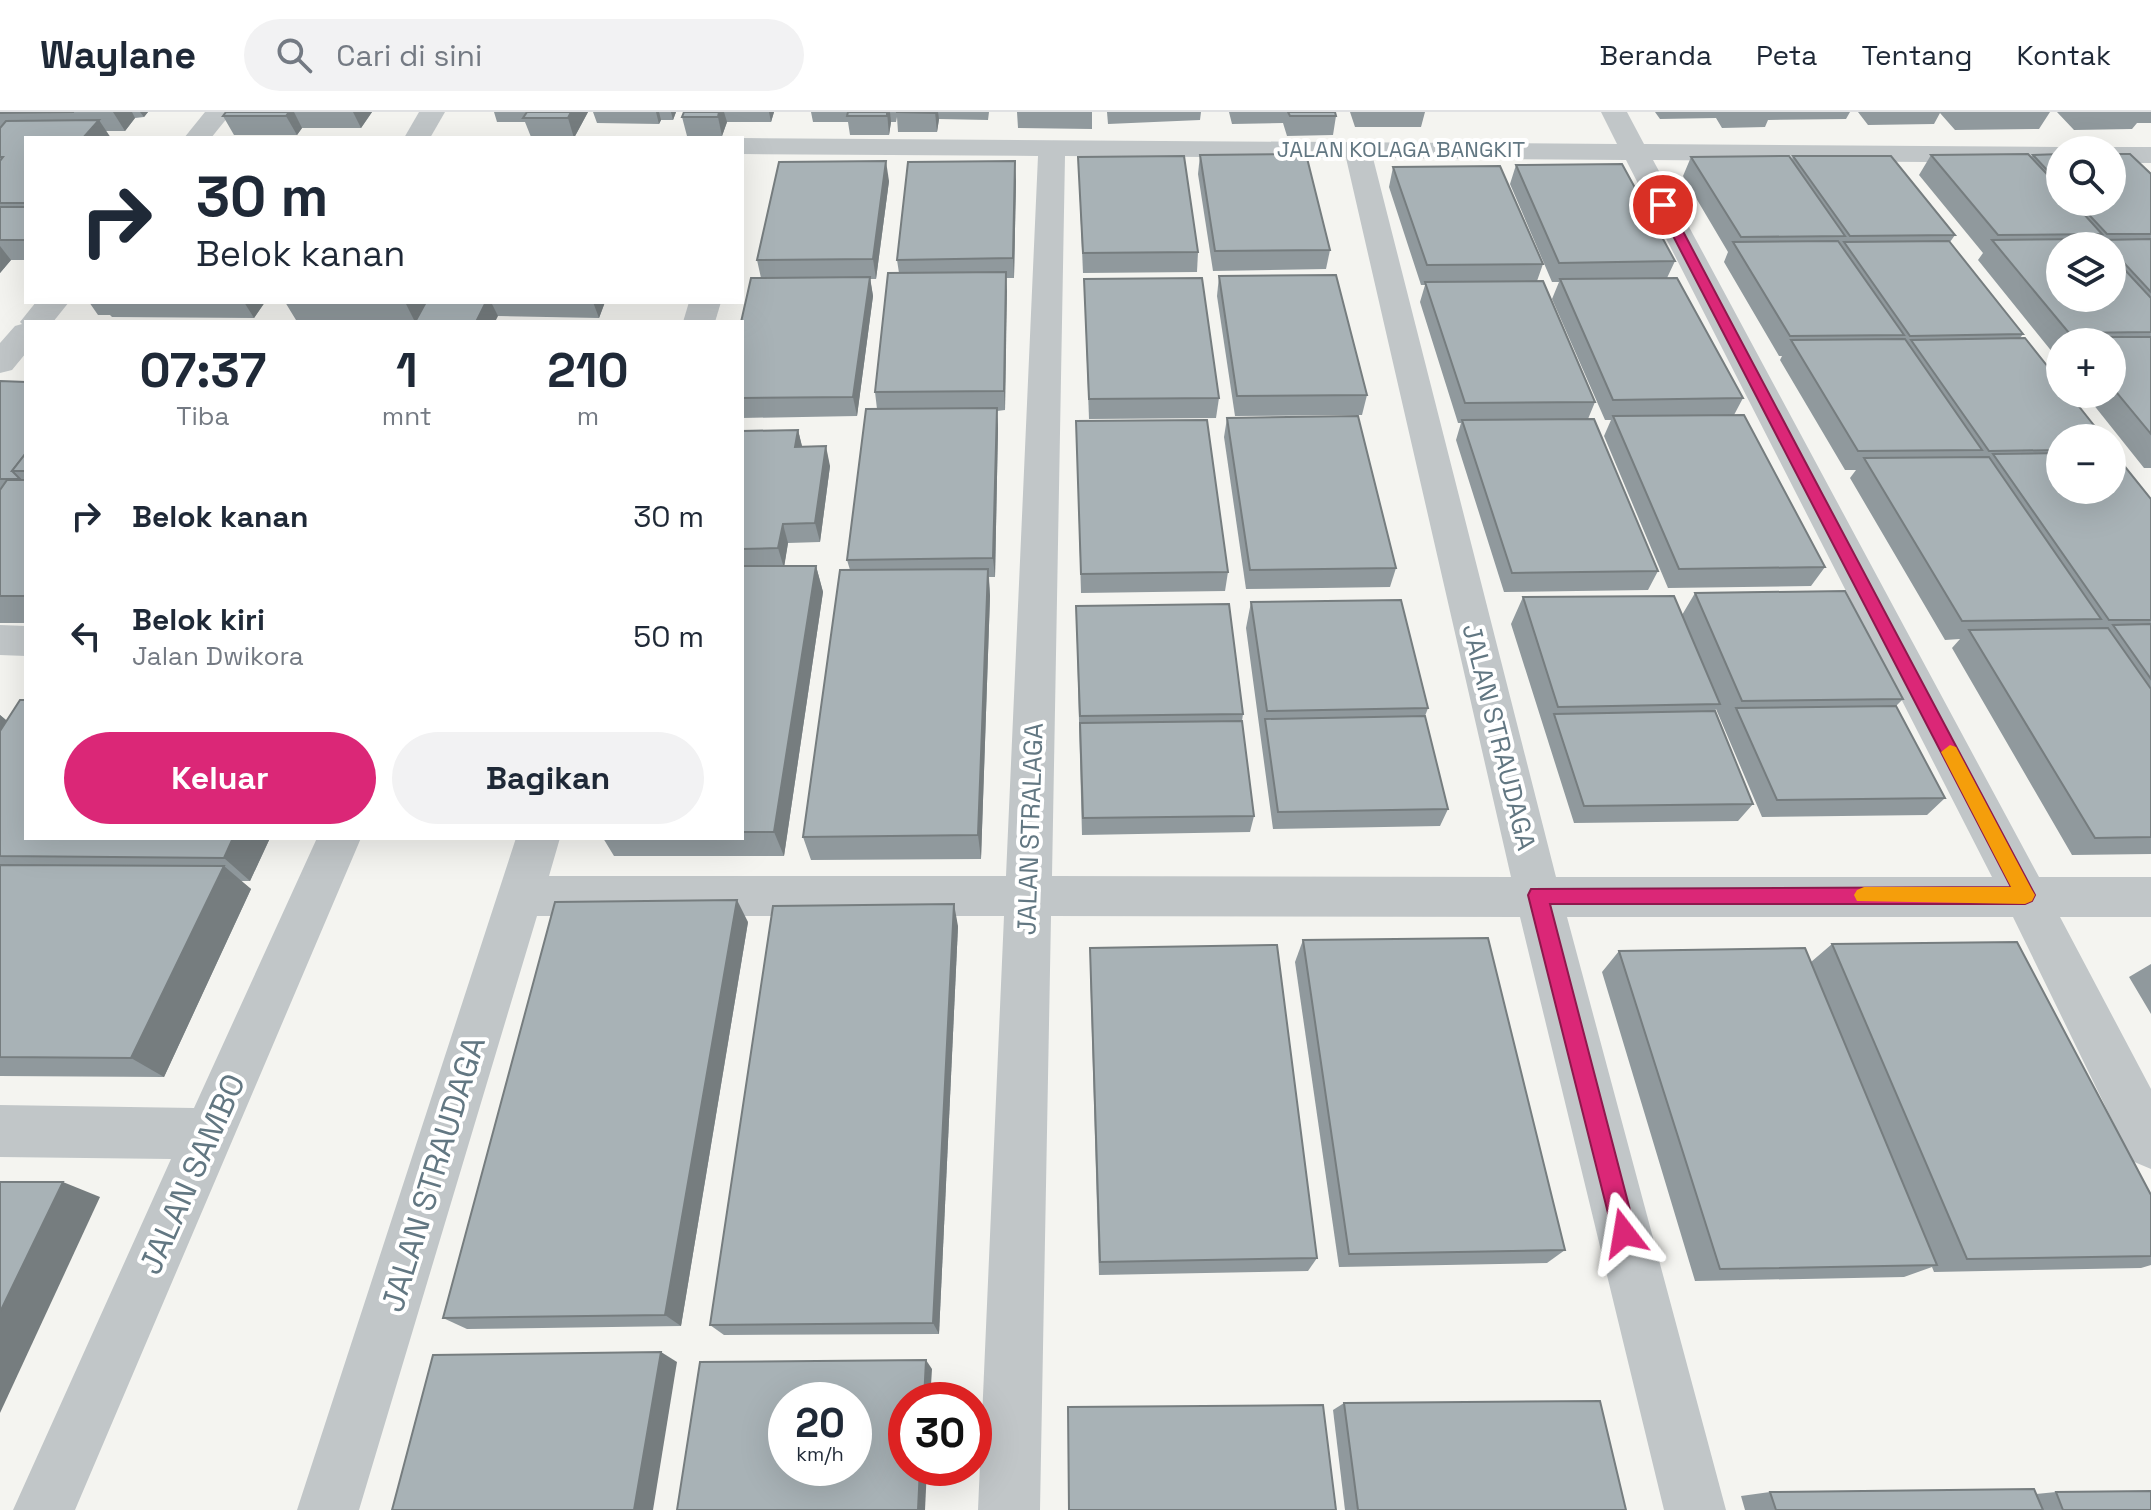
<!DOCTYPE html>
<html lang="id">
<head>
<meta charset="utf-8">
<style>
  :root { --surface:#fff; --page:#f2f2f3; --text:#1f2937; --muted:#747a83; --line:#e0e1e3; --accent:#db2777 }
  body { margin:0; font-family:"Space Grotesk",sans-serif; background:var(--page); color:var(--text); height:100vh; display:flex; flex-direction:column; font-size:30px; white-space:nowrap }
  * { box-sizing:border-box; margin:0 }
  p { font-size:26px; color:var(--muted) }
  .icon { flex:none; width:44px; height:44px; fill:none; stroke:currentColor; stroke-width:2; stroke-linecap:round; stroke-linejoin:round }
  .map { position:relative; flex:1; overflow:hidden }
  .side { position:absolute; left:24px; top:208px; width:720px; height:520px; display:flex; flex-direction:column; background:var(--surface); border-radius:0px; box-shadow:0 8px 32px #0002 }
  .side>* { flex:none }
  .guide { position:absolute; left:24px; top:24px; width:720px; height:168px; border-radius:0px; box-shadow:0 8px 32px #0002; background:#fff; color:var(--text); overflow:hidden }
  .tools { position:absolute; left:2046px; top:24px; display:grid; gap:16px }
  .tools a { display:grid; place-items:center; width:80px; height:80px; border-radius:50%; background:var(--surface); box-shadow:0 8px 32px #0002; font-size:40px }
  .speed { position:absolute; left:768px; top:1270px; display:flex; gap:16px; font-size:40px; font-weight:700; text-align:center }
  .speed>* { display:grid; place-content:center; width:104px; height:104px; border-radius:50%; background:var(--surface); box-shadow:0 8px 32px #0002; line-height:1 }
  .speed small { font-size:20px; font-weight:400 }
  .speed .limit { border:12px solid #d22; background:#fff; color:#111 }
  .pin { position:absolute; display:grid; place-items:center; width:68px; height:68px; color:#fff; margin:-34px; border:4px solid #fff; border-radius:50%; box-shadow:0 2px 8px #0007 }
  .me { position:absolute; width:88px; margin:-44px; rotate:346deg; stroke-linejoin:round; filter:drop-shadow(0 0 6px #0008) }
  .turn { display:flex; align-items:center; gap:28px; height:168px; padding:0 40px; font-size:36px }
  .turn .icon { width:104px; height:104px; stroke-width:2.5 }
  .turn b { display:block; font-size:56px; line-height:68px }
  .eta { display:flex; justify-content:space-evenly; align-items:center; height:136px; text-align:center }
  .eta b { font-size:48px; font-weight:700; line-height:56px }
  .cta { display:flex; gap:16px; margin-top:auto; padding:16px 40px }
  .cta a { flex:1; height:92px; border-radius:48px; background:var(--accent); color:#fff; font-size:32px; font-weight:700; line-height:92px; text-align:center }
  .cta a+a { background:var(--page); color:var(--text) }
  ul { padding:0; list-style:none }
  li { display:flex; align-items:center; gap:24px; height:120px; padding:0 40px }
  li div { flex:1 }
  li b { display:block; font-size:30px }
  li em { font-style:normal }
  header { display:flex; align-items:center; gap:48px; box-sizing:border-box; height:112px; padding:0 40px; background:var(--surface); border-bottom:2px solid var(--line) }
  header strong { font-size:38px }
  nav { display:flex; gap:44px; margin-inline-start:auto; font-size:28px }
  .search { width:560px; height:72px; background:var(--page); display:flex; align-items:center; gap:20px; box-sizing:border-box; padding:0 28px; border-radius:44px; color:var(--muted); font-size:30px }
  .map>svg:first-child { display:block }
</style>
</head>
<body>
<header>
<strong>Waylane</strong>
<div class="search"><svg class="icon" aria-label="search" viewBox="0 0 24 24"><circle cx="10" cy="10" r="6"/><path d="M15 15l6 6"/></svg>Cari di sini</div>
<nav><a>Beranda</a><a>Peta</a><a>Tentang</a><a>Kontak</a></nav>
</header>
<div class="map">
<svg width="2151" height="1398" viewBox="0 0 2151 1398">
  <rect width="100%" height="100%" fill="#f4f4f0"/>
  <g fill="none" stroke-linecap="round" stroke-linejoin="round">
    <g fill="#c1c6c8" fill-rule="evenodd">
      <polygon points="205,0 232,0 211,26 184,26"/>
      <polygon points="419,0 445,0 430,26 404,26"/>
      <path d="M1601 0H1627L1644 32 2060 35 2070 38H2060V51L1653 48 2039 765H2151V805H2060L2151 977V1057L2132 1049 2013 805H1567L1726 1398H1664L1520 805 1051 804 1040 1398H978L1004 804H537L359 1398H297L516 726H560L549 764H1006L1038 44 742 42V26L1617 32ZM1065 44 1346 46 1511 765 1052 764ZM1373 46 1626 48 1992 765H1556Z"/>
      <polygon points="2112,35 2151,35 2151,51 2112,51 2112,38 2102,38"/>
      <polygon points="36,190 69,190 53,210 26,210 26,241 12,258 0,261 0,231 15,214 22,212 20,210"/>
      <polygon points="689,190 721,190 715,210 683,210"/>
      <polygon points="0,513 26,514 26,544 0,543"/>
      <polygon points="317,726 361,726 75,1398 13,1398 171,1047 0,1045 0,993 194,996"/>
    </g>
  </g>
  <g fill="#90999d" fill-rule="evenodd">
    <polygon points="0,0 148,0 144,5 135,6 125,19 106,19 26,26 26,148 11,148 0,161"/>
    <polygon points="226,0 372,0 361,16 302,16 297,23 234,23 223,4"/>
    <polygon points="494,0 588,0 574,26 531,25 525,10 497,10"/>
    <polygon points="593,0 676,0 673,8 661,8 659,12 597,11"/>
    <polygon points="684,0 774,0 771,10 727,10 722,24 687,24 682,5"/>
    <polygon points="811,0 989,0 988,8 939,7 937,20 898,20 897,5 896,10 891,10 889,23 850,23 848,10 813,10"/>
    <polygon points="1017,0 1092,0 1092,17 1018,16"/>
    <polygon points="1107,0 1201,0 1200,8 1108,12"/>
    <polygon points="1229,0 1335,0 1336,4 1333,23 1287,24 1283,11 1232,12"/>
    <polygon points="1350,0 1425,0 1421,15 1355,15"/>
    <polygon points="1655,0 1850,0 1846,7 1768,8 1765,15 1722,16 1716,6 1660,7"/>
    <polygon points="1858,0 2050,0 2039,17 1955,18 1940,1 1934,12 1868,13"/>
    <polygon points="2057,0 2151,0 2151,11 2137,11 2132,17 2074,18"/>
    <path d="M2060 42V90H2112L2151 62V356H2144L2085 282H2112V230H2060V251L2056 245 2059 241H2053L1978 148 1983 141 1919 63 1931 43 2031 45 2033 43ZM2060 134H2112V186Z"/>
    <polygon points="1200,43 1330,138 1326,157 1213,159 1198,62"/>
    <polygon points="1793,44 1955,123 1950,130 2023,222 2020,226 2060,326 2060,378 2151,387 2151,742 2072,743 1952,536 1960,527 1945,528 1850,366 1856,358 1845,358 1780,248 1782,244 1779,244 1724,150 1728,140 1683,64 1691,45 1792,48"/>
    <polygon points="1078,45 1198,140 1197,160 1083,161"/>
    <polygon points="1516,53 1675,149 1667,166 1743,286 1734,303 1825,455 1811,474 1668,476 1604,324 1611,308 1605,308 1552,187 1559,170 1552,170 1510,72"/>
    <polygon points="1393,55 1543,152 1537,169 1595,290 1588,307 1658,459 1648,478 1504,480 1456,328 1461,311 1458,311 1420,190 1425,173 1421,173 1389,75"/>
    <polygon points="1016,68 1014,166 1006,166 1005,298 997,299 998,316 995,465 989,465 990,484 981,747 811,748 803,725 850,458 847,448 877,297 875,280 899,161 897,148"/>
    <polygon points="889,69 876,167 870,167 873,184 857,304 742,306 742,210 761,166 757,148"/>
    <polygon points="1219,164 1367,283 1362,303 1235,304 1217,184"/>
    <polygon points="1084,167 1219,286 1216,306 1089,307"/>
    <polygon points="89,190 265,190 254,206 112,205 110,203 98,203"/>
    <polygon points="285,190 605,190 599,206 498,204 415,210 296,208"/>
    <polygon points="0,269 26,270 26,511 0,511"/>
    <polygon points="1227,306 1396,456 1390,475 1246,477 1224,325"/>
    <polygon points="1076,309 1228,460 1225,479 1081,481"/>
    <polygon points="798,318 802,335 830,354 820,430 788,431 784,454 816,454 823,480 784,744 614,744 603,726 742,726 742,319"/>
    <polygon points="1695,481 1903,587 1896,594 1945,686 1927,703 1762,705 1716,597 1715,599 1753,692 1738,709 1574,711 1511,512 1523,485 1682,503"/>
    <polygon points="1251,490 1428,596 1425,604 1448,697 1440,714 1273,717 1246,516"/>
    <polygon points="1076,494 1243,602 1242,609 1254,704 1250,720 1082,723"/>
    <polygon points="0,603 7,609 270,726 250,769 241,769 251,777 164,965 0,964"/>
    <polygon points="748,810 681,1214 467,1217 443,1206"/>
    <polygon points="958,814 939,1222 724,1223 710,1213"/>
    <polygon points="1303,828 1565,1138 1547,1151 1339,1155 1295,850"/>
    <polygon points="1832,832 2151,1083 2151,1153 2141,1156 1934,1160 1932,1155 1904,1165 1695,1169 1602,860 1619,839 1811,850"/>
    <polygon points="1090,836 1317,1146 1308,1159 1099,1163 1090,857"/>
    <polygon points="2151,852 2151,902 2129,865"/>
    <polygon points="1344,1291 1626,1398 1345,1398 1333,1298"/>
    <polygon points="1770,1380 2036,1382 2056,1380 2151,1398 1745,1398 1741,1384"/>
  </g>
  <g fill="#767d7f">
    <polygon points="113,0 132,0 135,6 125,19"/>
    <polygon points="140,0 148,0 144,5"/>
    <polygon points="289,0 294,0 302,16 297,23 286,4"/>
    <polygon points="353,0 372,0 361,16"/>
    <polygon points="571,0 588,0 574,26 568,6"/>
    <polygon points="656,0 659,0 661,8 659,12"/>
    <polygon points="671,0 676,0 673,8"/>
    <polygon points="719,0 724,0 727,10 722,24 718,5"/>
    <polygon points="769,0 774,0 771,10"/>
    <polygon points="887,0 890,0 891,10 889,23"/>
    <polygon points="935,0 938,0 939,7 937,20"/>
    <polygon points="99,8 111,26 83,26"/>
    <polygon points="886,49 889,69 876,167 873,147"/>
    <polygon points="1015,49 1016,68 1014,166 1013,146"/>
    <polygon points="0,134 11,148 0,161"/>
    <polygon points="1006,160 1007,179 1005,298 1004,279"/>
    <polygon points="870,165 873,184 857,304 853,285"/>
    <polygon points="244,190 265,190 254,206"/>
    <polygon points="405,190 427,190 415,210"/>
    <polygon points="486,190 491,190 498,204 495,210 476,210"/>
    <polygon points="593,190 605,190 599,206"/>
    <polygon points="997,296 998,316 995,465 993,446"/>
    <polygon points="798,318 803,338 795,335"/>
    <polygon points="826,334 830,354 820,430 815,411"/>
    <polygon points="783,412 788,431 784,456 778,436"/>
    <polygon points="816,454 823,480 784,744 774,720"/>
    <polygon points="988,457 990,484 981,747 978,723"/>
    <polygon points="0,603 18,618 0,646"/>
    <polygon points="233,726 270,726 250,769 224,746"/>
    <polygon points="224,754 251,777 164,965 131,946"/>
    <polygon points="737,788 748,810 681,1214 665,1203"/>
    <polygon points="954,792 958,814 939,1222 933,1211"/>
    <polygon points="63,1070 100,1085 0,1301 0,1200"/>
    <polygon points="661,1240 677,1250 653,1398 634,1398"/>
    <polygon points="926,1248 932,1257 930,1288 924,1288"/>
    <polygon points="920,1356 927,1356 925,1398 918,1398"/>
  </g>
  <g fill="#a8b2b6" stroke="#767d7f" stroke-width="2" fill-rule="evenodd">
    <polygon points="0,0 74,0 0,1"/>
    <polygon points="226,0 289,0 286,4 223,4"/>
    <polygon points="527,0 571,0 568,6 523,6"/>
    <polygon points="684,0 719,0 718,5 682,5"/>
    <polygon points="848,0 887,0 887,4 847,4"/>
    <polygon points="896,0 935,0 935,1"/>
    <polygon points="1288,0 1335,0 1336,4 1290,4"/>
    <polygon points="99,8 83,26 26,26 26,91 0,91 0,49 3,45 0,45 0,16 6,9"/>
    <polygon points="1306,42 1330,138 1215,139 1200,43"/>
    <polygon points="2028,42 2060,76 2060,90 2073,90 2102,122 1998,123 1931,43"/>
    <polygon points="2060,42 2060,72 2033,43"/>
    <polygon points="2112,42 2130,42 2151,62 2151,122 2107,122 2077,90 2112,90"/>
    <polygon points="1184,44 1198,140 1083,141 1078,45"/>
    <polygon points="1789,44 1845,124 1741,125 1691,45"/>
    <polygon points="1793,44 1891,44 1955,123 1850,124"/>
    <polygon points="886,49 873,147 757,148 779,50"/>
    <polygon points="1015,49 1013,146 897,148 908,50"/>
    <polygon points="1622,52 1675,149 1559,151 1516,53"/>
    <polygon points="1500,54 1543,152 1427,153 1393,55"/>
    <rect x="0" y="95" width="26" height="33"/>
    <polygon points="2097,127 2103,134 2060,134 2060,186 2112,186 2112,144 2151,186 2151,220 2069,221 1992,128"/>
    <polygon points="2151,127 2151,180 2112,138 2112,134 2108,134 2102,128"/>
    <polygon points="1838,129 1904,223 1790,224 1733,130"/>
    <polygon points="1949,129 2023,222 1910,224 1844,130"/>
    <polygon points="1006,160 1004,279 875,280 888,161"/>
    <polygon points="1336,163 1367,283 1237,284 1219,164"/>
    <polygon points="870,165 853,285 742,286 741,210 751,166"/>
    <polygon points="1202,166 1219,286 1089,287 1084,167"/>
    <polygon points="1677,166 1743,286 1613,288 1560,167"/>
    <polygon points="1543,169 1595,290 1465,291 1425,170"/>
    <polygon points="426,190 486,190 476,210 415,210"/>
    <polygon points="2071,225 2151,225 2151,322 2112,275 2112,230 2075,230"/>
    <polygon points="2025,226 2060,270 2060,282 2069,282 2104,326 2060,326 2060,338 1989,339 1911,228"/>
    <polygon points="1905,227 1982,338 1858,339 1791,228"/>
    <polygon points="0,269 26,270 26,341 12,359 20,367 0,367"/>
    <polygon points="997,296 993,446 847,448 866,297"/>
    <polygon points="1744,303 1825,455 1679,457 1613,304"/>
    <polygon points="1358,304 1396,456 1250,458 1227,306"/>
    <polygon points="1594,307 1658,459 1512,461 1462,308"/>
    <polygon points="1207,308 1228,460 1081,462 1076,309"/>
    <polygon points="798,318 795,335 826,334 815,411 783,412 778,436 742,437 742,319"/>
    <polygon points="26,341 26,359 12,359"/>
    <polygon points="2060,341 2060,378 2112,378 2112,341 2114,341 2151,387 2151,508 2109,508 1993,342"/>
    <polygon points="1989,345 2101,507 1962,509 1864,346"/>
    <polygon points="7,368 26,368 26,484 0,484 0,378"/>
    <polygon points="742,454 816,454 774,720 742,720"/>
    <polygon points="988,457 978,723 803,725 840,458"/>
    <polygon points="1845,479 1903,587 1742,589 1695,481"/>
    <polygon points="1674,484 1720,592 1558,595 1523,485"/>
    <polygon points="1401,488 1428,596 1267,599 1251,490"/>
    <polygon points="1229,492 1243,602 1080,604 1076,494"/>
    <polygon points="2151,512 2151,567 2113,513"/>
    <polygon points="2108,516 2151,577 2151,725 2095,726 1969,518"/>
    <polygon points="20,588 26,588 26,726 233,726 224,746 0,744 0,619"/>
    <polygon points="1896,594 1945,686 1777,688 1736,596"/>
    <polygon points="1715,599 1753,692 1584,694 1554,602"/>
    <polygon points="1425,604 1448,697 1278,700 1265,607"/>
    <polygon points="1242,609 1254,704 1083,706 1080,611"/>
    <polygon points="0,753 224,754 131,946 0,945"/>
    <polygon points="737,788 665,1203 443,1206 555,790"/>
    <polygon points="954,792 933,1211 710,1213 773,794"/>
    <polygon points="1488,826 1565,1138 1349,1142 1303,828"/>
    <polygon points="2017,830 2151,1083 2151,1144 1967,1147 1832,832"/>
    <polygon points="1277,833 1317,1146 1100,1150 1090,836"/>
    <polygon points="1805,836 1937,1153 1720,1157 1619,839"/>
    <polygon points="0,1070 63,1070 0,1200"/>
    <polygon points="661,1240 634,1398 392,1398 433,1243"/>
    <path d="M926 1248 924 1288H906V1356H920L918 1398H677L700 1250ZM786 1288H854V1356H786Z"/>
    <polygon points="1600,1289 1626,1398 1358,1398 1344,1291"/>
    <polygon points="1323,1293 1336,1398 1069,1398 1068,1295"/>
    <polygon points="2034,1377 2043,1398 1776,1398 1770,1380"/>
    <polygon points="2151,1379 2151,1398 2063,1398 2056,1380"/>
  </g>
  <polygon fill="#db2777" stroke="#8e194d" stroke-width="2" points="1659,91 1669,93 2035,783 2032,789 2025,792 1550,792 1636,1121 1632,1129 1624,1133 1616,1129 1613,1121 1528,783 1531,777 2011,775 1657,93"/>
  <polygon fill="#f59e0b" points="1950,633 1956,635 2032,778 2035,783 2032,789 2025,792 1857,789 1854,783 1857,778 1864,775 2011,775 1941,640"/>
  <g text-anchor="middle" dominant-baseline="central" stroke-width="8" stroke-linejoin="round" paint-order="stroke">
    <g font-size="22" fill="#627782" stroke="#fff">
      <text x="1401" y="37">JALAN KOLAGA BANGKIT</text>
    </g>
    <g font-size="26" fill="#627782" stroke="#fff">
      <text transform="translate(1499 625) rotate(76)">JALAN STRAUDAGA</text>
      <text transform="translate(1030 717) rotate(-88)">JALAN STRALAGA</text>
    </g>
    <g font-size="32" fill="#627782" stroke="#fff">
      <text transform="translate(192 1062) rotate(-66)">JALAN SAMBO</text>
      <text transform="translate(433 1062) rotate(-73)">JALAN STRAUDAGA</text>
    </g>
  </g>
</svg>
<div class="tools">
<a><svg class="icon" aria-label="search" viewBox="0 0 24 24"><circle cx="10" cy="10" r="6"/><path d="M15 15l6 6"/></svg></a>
<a><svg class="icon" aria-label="layers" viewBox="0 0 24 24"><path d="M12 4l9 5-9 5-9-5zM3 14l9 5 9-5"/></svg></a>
<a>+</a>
<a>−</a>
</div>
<div class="speed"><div>20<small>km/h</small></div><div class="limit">30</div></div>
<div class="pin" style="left:1663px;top:93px;background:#d93025"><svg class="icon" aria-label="arrive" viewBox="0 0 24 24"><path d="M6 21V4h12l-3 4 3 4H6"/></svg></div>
<svg class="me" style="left:1624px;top:1121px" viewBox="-20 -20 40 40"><path d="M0-17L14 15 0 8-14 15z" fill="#db2777" stroke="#fff" stroke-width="4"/></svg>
<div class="guide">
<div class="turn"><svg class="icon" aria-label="right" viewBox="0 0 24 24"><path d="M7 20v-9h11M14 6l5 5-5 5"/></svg><div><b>30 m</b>Belok kanan</div></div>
</div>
<section class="side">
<div class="eta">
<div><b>07:37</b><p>Tiba</p></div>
<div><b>1</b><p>mnt</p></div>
<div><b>210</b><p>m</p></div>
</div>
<ul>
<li><svg class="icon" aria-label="right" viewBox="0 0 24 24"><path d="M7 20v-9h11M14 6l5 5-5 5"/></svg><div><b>Belok kanan</b></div><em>30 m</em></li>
<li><svg class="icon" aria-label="left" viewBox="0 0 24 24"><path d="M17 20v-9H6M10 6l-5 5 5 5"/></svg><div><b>Belok kiri</b><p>Jalan Dwikora</p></div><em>50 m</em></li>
</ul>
<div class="cta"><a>Keluar</a><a>Bagikan</a></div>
</section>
</div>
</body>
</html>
